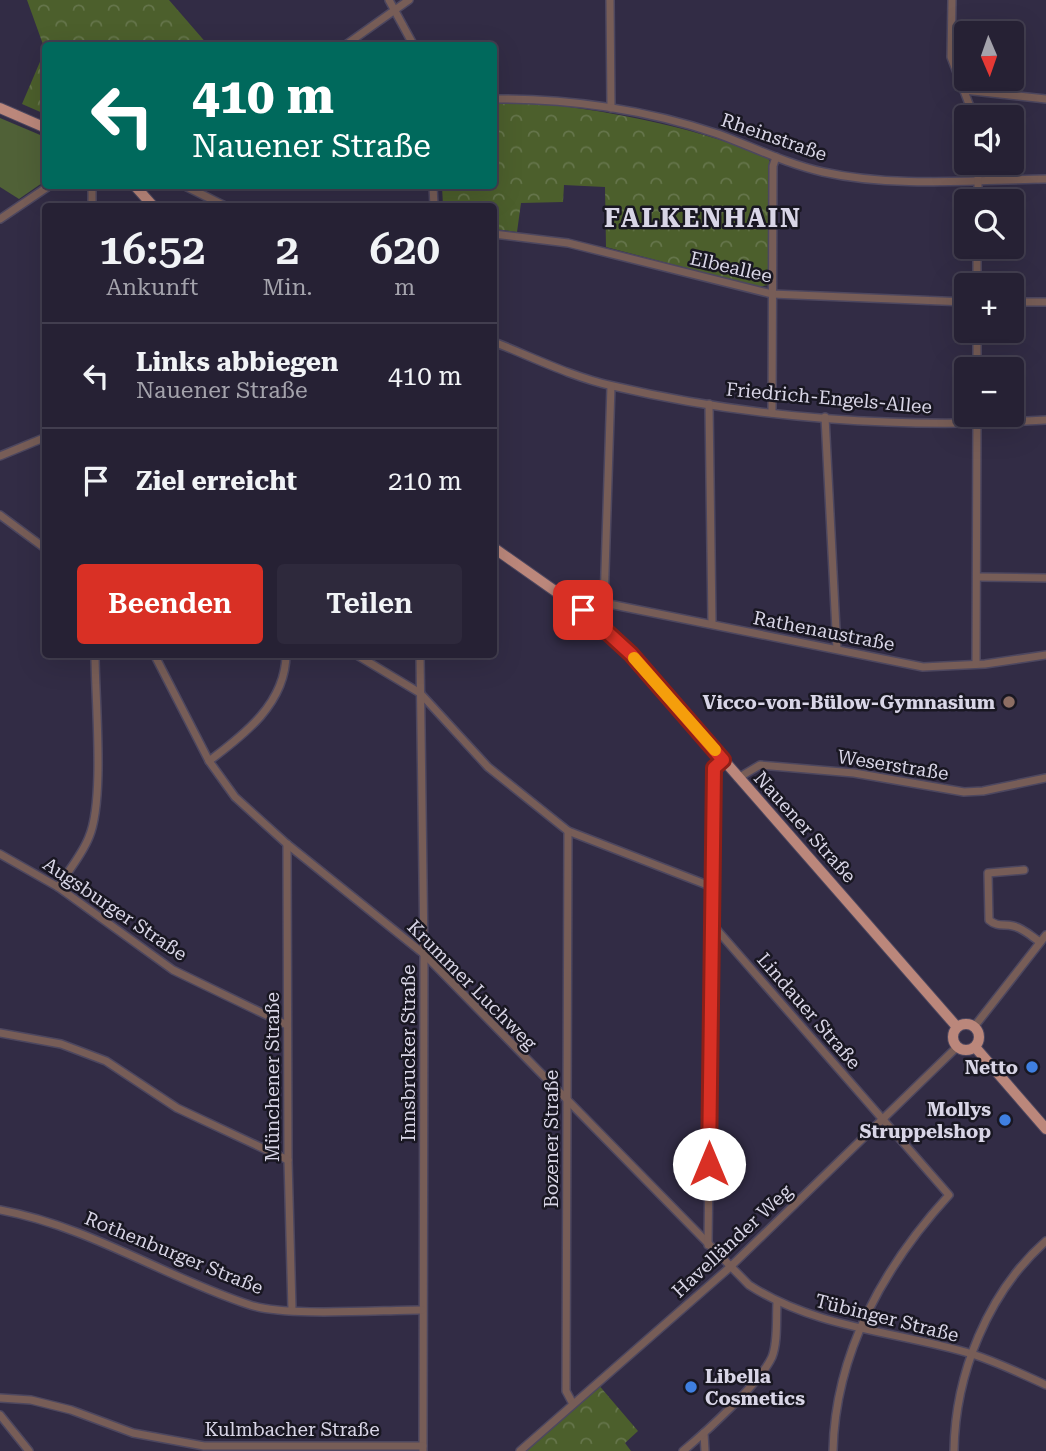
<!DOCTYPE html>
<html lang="de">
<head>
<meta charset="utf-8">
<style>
  :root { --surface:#262134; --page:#2e293c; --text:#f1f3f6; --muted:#a4a3ac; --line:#423e4f; --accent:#d93025 }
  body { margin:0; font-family:"Roboto Serif",serif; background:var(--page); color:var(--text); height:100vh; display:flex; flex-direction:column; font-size:26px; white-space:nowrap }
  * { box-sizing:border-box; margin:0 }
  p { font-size:23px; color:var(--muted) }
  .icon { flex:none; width:38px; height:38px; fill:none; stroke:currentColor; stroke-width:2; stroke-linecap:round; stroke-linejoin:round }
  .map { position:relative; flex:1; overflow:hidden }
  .side { position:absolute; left:42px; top:203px; width:455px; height:455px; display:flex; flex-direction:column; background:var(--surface); border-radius:7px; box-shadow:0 7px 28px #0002,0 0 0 2px var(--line) }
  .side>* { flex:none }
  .guide { position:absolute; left:42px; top:42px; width:455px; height:147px; border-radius:7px; box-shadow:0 7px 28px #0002,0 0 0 2px var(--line); background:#00695c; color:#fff; overflow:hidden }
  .needle { width:46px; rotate:178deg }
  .buttons { position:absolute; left:954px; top:21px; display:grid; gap:14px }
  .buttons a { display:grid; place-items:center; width:70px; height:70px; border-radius:7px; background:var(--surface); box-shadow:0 7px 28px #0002,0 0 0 2px var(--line); font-size:35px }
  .pin { position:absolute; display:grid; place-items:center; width:60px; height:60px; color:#fff; margin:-30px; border-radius:14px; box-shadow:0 4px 10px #0006 }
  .me { position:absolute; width:77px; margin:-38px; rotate:0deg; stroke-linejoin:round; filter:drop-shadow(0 0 5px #0008) }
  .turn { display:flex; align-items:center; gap:24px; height:147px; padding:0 35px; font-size:32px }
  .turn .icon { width:91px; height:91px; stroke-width:2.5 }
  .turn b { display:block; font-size:49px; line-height:60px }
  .eta { display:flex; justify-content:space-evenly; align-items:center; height:119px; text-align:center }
  .eta b { font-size:42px; font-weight:600; line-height:49px }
  .button { display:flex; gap:14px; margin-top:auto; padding:14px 35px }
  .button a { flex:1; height:80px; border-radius:7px; background:var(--accent); color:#fff; font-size:28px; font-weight:600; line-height:80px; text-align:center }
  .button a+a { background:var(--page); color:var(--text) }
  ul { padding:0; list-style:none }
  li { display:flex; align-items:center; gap:21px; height:105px; padding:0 35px; border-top:2px solid var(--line) }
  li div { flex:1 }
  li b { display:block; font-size:26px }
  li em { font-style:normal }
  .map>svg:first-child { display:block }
</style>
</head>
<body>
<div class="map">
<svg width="1046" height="1451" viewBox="0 0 1046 1451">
  <defs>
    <pattern id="forest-crowns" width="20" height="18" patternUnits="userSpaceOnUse" patternTransform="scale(1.75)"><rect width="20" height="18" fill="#4c5f2c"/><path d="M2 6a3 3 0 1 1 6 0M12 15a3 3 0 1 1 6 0" fill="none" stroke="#65754b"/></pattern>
  </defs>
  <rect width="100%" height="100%" fill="#322c45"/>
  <g fill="url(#forest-crowns)">
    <polygon points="27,0 169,0 208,45 46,46 45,114 22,104 45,50"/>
    <path d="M521 101C611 111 682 124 767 156L770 162 768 285 759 287 606 247 605 187 564 185 563 202 521 203 517 232 494 229V206H443L442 186H494V102Z"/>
    <polygon points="597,1383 638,1431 625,1443 631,1451 520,1451"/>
  </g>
  <polygon fill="#506137" points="0,118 45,137 45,181 19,199 0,187"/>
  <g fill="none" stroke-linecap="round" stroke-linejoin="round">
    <g stroke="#4d475f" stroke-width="10">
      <g id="minor">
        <polyline points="389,0 414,46"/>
        <polyline points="610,0 611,108"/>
        <polyline points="952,0 951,57 974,117"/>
        <polyline points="344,46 409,0"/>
        <polyline points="964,90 1046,99"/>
        <path d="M494 99C568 98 648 110 718 134 753 147 787 164 823 172 895 188 973 180 1046 179"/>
        <polyline points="978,163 978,201"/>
        <polyline points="92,186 92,206"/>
        <polyline points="185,186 225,206"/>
        <polyline points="433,186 434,206"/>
        <polyline points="0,219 49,186"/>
        <polyline points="494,234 568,243 772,294 966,302"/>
        <polyline points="977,285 977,247"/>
        <polyline points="1012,302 1046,302"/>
        <polyline points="977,331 977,369"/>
        <path d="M494 342C532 357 572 377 613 386 753 419 903 429 1046 420"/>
        <polyline points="611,386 604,603 923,667 985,664 1046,655"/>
        <polyline points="709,404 712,624"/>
        <polyline points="772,413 773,166 776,157"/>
        <polyline points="825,417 837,649"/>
        <polyline points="0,456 46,437"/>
        <polyline points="0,515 46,549"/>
        <polyline points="977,577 1046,578"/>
        <path d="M154 654 209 761 235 797 287 844 424 954 749 1285C817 1329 896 1331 972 1354 997 1362 1022 1374 1046 1385"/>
        <polyline points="355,654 420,693 488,767 568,831 710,886"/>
        <polyline points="420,654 424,954 423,1451"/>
        <polyline points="976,664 977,415"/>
        <path d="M209 761C244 735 286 703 286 654"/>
        <polyline points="738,778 760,765 854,773 964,792 983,791 1046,778"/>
        <polyline points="568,831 566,1391 573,1404"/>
        <polyline points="287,844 288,1160 292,1310"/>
        <polyline points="0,854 58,887 173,970 287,1025"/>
        <path d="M1024 870 988 873 989 920C997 927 1003 924 1013 926 1023 928 1031 936 1040 942"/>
        <path d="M58 887C68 871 82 855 89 837 105 800 95 699 95 654"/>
        <path d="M711 923 949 1195C885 1265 835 1352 833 1451"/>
        <polyline points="974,1027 1046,935"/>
        <polyline points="0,1033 61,1044 106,1061 177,1108 288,1160"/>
        <path d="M0 1210C91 1227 164 1277 250 1305 287 1317 379 1310 422 1310"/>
        <polyline points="708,1245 714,768 723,760"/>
        <polyline points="0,1398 31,1400 71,1410 133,1433 204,1446 423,1446"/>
        <polyline points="0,1415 29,1451"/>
        <polyline points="704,1433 705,1451"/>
        <polyline points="520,1451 729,1268 957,1047"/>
        <path d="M683 1451C706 1432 760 1383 772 1357 778 1342 776 1319 777 1303"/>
        <path d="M954 1451C955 1374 988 1292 1046 1241"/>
      </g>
    </g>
    <g stroke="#4d475f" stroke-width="12">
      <g id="major">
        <polyline points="0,108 46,128"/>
        <polyline points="135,186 153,206"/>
        <polyline points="494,548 599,622 631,654 957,1027"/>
        <circle cx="966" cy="1037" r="13"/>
        <polyline points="975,1047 1046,1129"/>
      </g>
    </g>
    <use href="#minor" stroke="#775d57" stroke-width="7"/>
    <use href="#major" stroke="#bb877b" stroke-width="10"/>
  </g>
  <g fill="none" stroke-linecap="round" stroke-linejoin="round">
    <g stroke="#8d1f18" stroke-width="18">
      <polyline id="route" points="583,610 631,654 723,760 714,768 709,1164"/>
    </g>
    <use href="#route" stroke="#d93025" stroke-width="12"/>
    <polyline stroke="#f59e0b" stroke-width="12" points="634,658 715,750"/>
  </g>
  <circle fill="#8d6e63" stroke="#191722" stroke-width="2.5" cx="1009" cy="702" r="7"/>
  <g fill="#3f7fe0" stroke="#191722" stroke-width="2.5">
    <circle cx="1032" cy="1067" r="7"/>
    <circle cx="1005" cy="1120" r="7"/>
    <circle cx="691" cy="1387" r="7"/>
  </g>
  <g text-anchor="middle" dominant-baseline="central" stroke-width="5" stroke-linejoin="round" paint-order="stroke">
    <g font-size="19" fill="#d8d5e6" stroke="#191722">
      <text transform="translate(774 137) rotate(19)">Rheinstraße</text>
      <text transform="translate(731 267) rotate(13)">Elbeallee</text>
      <text transform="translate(829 398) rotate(5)">Friedrich-Engels-Allee</text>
      <text transform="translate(824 631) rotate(11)">Rathenaustraße</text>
      <text transform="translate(893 765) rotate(9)">Weserstraße</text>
      <text transform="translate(805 827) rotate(48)">Nauener Straße</text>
      <text transform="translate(115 909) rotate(34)">Augsburger Straße</text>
      <text transform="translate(472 985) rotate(45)">Krummer Luchweg</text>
      <text transform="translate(809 1011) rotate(49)">Lindauer Straße</text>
      <text transform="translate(408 1053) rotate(-90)">Innsbrucker Straße</text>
      <text transform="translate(272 1077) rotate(-90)">Münchener Straße</text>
      <text transform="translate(551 1139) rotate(-90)">Bozener Straße</text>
      <text transform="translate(732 1241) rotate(-43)">Havelländer Weg</text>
      <text transform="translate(174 1253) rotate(22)">Rothenburger Straße</text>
      <text transform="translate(887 1318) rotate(14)">Tübinger Straße</text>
      <text x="292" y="1429">Kulmbacher Straße</text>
    </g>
    <g font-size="19" font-weight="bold" fill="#d8d5e6" stroke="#191722" text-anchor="end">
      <text x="995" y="702">Vicco-von-Bülow-Gymnasium</text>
      <text x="1018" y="1067">Netto</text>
      <text x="991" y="1109">Mollys<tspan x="991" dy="22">Struppelshop</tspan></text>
      <text x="705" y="1376" text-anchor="start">Libella<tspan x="705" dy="22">Cosmetics</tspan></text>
    </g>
    <g font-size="26" font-weight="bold" letter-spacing="2" fill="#d8d5e6" stroke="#191722">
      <text x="703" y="218">FALKENHAIN</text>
    </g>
  </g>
</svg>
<div class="buttons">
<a><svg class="needle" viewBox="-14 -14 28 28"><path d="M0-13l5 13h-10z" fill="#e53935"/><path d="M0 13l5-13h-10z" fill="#a4a3ac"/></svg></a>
<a><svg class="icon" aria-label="sound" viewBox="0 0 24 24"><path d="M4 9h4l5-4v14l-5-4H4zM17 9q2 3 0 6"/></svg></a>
<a><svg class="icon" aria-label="search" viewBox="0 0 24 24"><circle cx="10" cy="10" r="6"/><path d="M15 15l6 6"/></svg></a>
<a>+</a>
<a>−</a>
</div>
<div class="pin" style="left:583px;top:610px;background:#d93025"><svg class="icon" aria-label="arrive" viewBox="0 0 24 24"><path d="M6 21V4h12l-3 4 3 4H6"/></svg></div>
<svg class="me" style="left:709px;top:1164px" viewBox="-20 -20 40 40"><circle r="19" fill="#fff"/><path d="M0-13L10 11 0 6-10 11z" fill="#d93025"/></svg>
<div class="guide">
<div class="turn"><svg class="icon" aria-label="left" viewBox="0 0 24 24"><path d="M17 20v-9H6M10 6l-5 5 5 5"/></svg><div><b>410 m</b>Nauener Straße</div></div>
</div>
<section class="side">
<div class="eta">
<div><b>16:52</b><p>Ankunft</p></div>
<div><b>2</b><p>Min.</p></div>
<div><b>620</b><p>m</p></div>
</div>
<ul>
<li><svg class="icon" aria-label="left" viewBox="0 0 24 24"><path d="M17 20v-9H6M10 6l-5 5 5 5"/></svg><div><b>Links abbiegen</b><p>Nauener Straße</p></div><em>410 m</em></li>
<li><svg class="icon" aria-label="arrive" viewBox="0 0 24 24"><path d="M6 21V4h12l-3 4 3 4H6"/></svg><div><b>Ziel erreicht</b></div><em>210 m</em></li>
</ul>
<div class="button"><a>Beenden</a><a>Teilen</a></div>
</section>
</div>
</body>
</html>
